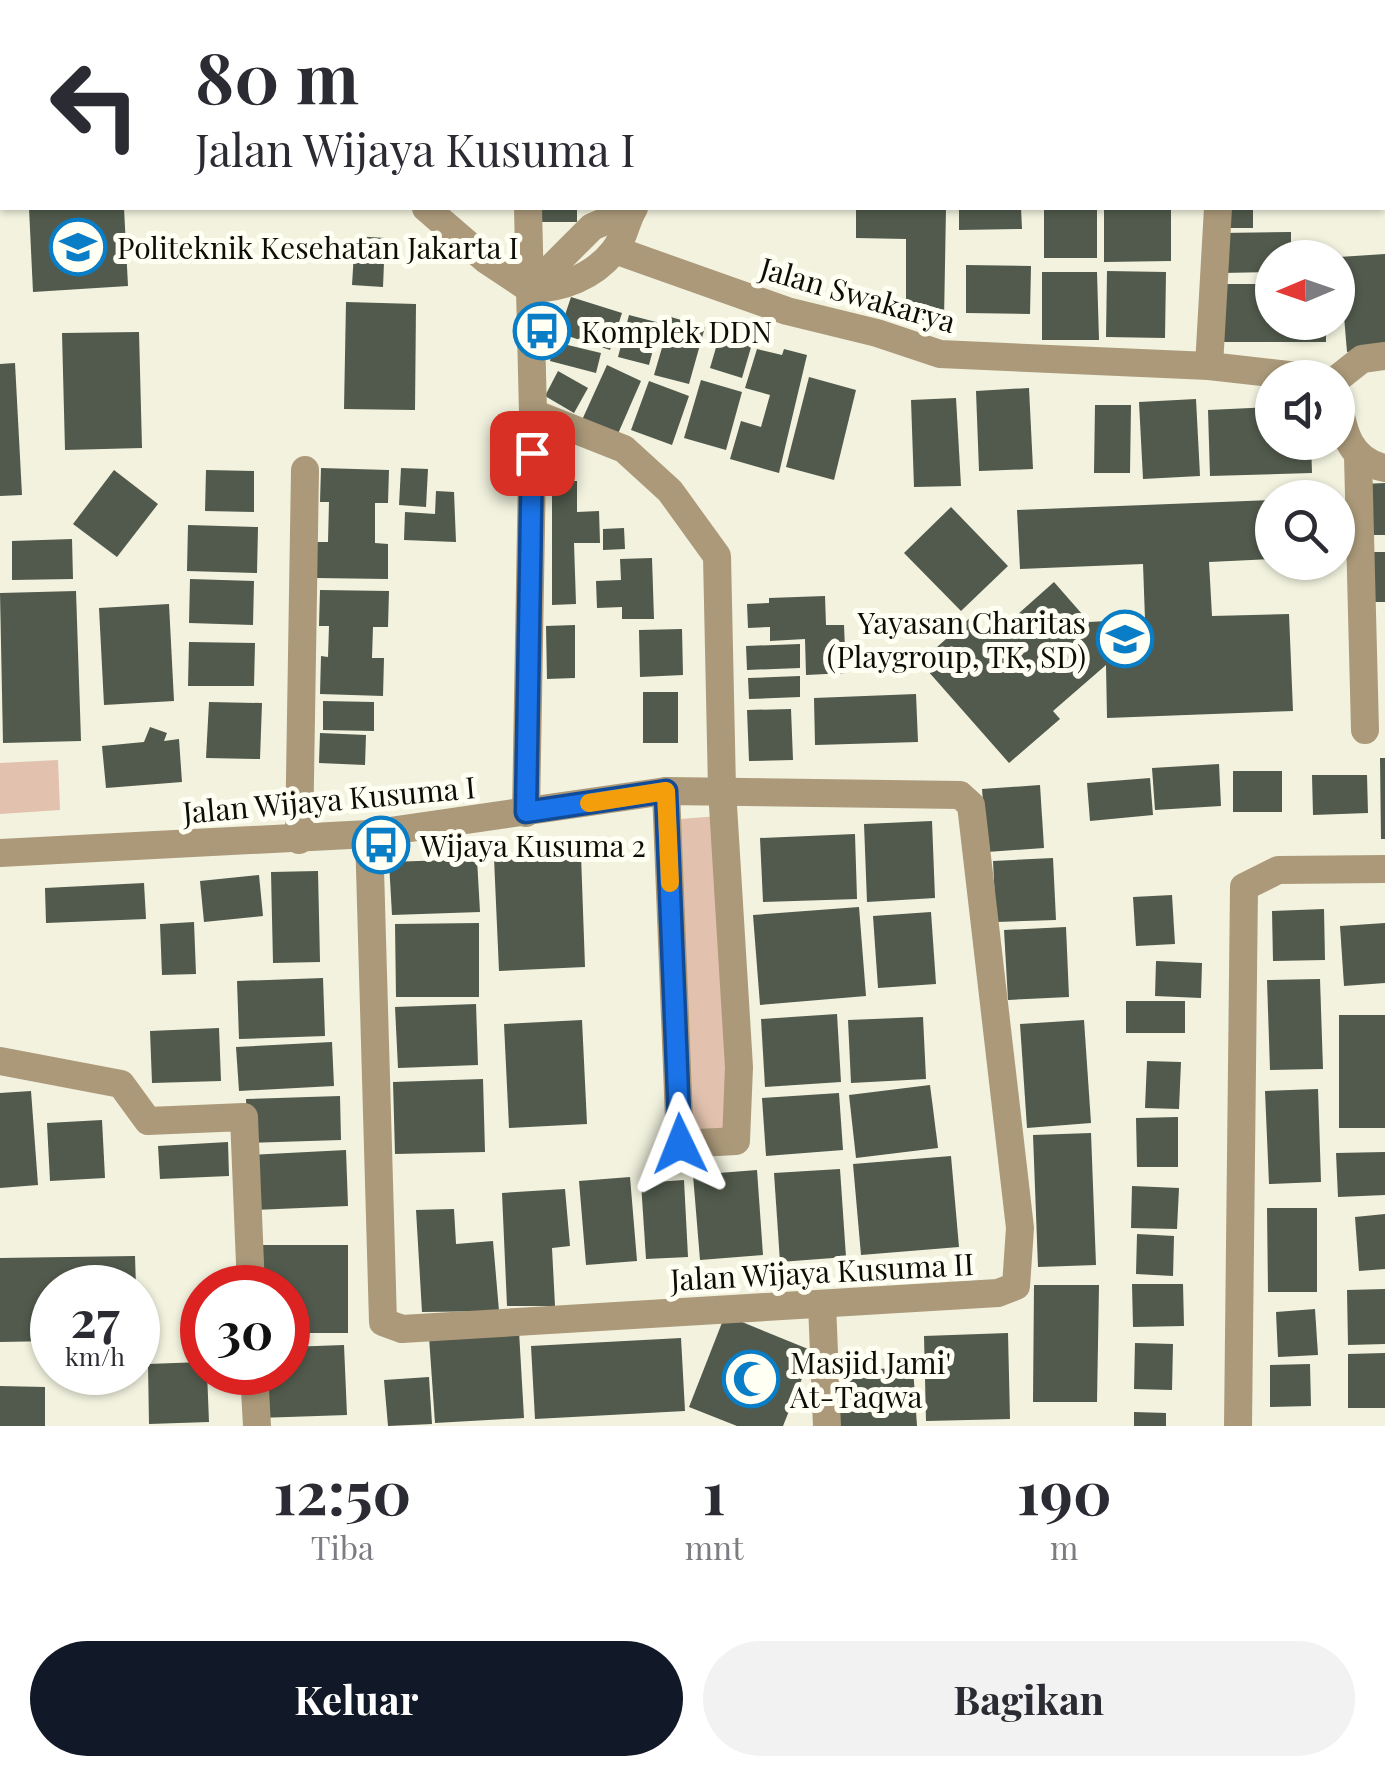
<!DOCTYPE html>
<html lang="id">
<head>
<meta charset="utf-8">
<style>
  :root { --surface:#fff; --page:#f2f2f3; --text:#2b2b33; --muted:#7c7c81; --accent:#111827 }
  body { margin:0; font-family:"Playfair Display",serif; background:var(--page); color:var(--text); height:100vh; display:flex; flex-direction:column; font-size:38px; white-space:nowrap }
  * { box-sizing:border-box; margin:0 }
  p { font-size:32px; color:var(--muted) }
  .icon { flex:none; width:55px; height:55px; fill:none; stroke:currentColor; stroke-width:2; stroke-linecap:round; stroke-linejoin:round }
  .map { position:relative; height:1426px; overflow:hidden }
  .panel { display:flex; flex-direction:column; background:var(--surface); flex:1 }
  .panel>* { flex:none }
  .banner { position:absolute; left:0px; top:0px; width:1385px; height:210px; box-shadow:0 2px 8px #0004; background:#fff; color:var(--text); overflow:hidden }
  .needle { width:65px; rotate:268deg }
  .fabs { position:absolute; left:1255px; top:240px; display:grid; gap:20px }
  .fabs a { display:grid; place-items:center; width:100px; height:100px; border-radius:50%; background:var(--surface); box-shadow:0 2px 8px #0004; font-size:50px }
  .speed { position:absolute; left:30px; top:1265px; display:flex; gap:20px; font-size:50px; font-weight:700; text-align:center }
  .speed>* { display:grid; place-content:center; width:130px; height:130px; border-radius:50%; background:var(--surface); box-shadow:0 2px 8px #0004; line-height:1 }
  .speed small { font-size:25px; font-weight:400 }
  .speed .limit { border:15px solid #d22; background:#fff; color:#111 }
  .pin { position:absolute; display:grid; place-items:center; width:85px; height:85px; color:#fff; margin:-42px; border-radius:20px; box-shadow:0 5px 15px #0006 }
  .me { position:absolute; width:110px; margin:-55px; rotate:358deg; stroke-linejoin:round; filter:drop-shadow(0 0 8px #0008) }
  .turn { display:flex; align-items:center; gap:35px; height:210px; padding:0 30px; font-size:45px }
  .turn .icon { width:130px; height:130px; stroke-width:2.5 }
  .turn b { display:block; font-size:70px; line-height:85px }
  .eta { display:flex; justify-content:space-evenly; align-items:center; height:170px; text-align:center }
  .eta b { font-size:60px; font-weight:700; line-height:70px }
  .cta { display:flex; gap:20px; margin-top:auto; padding:20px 30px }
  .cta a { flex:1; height:115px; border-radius:60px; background:var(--accent); color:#fff; font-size:40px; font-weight:700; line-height:115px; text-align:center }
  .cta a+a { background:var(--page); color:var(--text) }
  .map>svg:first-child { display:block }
</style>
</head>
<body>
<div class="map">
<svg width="1385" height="1426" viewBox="0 0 1385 1426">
  <rect width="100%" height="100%" fill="#f2f2df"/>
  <g fill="#e2c2ae">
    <polygon points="58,760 60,810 0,814 0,763"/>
    <polygon points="719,816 736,1141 680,1144 667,820"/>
  </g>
  <g fill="#515a4c">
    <polygon points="29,208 124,208 128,286 33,292"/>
    <rect x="531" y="208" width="46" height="14"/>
    <polygon points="856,208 946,208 944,320 906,320 906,239 856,238"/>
    <polygon points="959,208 1021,208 1022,229 959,230"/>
    <rect x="1044" y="208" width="53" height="50"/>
    <polygon points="1104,208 1171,208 1171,261 1104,262"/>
    <rect x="1222" y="208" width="31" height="20"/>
    <polygon points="1291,232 1291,258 1272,258 1272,272 1222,273 1221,233"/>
    <polygon points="355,236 385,238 383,287 352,285"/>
    <polygon points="1385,254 1385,349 1347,352 1339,257"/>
    <polygon points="966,265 1031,266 1030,314 966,313"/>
    <polygon points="1107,271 1166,272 1165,338 1106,337"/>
    <polygon points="1042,272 1097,272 1099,340 1042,340"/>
    <polygon points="1221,284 1272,284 1272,322 1326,322 1326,342 1221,342"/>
    <polygon points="571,297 622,313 610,350 559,333"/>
    <polygon points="346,302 416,304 415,410 344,409"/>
    <polygon points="629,315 660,323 649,365 618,357"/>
    <polygon points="671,317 705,327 689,384 654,375"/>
    <polygon points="139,332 142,448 65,450 62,333"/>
    <polygon points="720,334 752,344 742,378 710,368"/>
    <polygon points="555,342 601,353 596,373 550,361"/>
    <polygon points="757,349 782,355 784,349 807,355 779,473 730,459 741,421 761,427 770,395 745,388"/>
    <polygon points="15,363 22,495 0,496 0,364"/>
    <polygon points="607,365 641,381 617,436 582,420"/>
    <polygon points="558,371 588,388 574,413 545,396"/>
    <polygon points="809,377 856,390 834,480 786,467"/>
    <polygon points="701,380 742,392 726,450 684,438"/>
    <polygon points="649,381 689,396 672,445 631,430"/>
    <polygon points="1029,388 1033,469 979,471 976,391"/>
    <polygon points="956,398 961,486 914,487 911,400"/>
    <polygon points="1196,399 1200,476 1143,479 1139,402"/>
    <polygon points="1095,405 1131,405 1130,473 1094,473"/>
    <polygon points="1272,407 1272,442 1311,442 1312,473 1210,476 1208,410"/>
    <polygon points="321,468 389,470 388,503 375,503 375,543 388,544 388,579 315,578 316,542 328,542 329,502 320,502"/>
    <polygon points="401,468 428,469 426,507 399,505"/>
    <polygon points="114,470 158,504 117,557 73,524"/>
    <polygon points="206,470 254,471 254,512 205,511"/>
    <polygon points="552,481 577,481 577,512 599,511 600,543 574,543 576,604 552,605"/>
    <polygon points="1385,483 1385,535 1364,535 1363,484"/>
    <polygon points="436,491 454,492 456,542 404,540 405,512 435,514"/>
    <polygon points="1272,500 1272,559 1209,562 1212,616 1289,614 1293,711 1107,718 1106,665 1053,711 1060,719 1009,763 920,662 971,617 990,639 1054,582 1089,622 1145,619 1143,564 1020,569 1017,510"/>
    <polygon points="951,507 1008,566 961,611 904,553"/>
    <polygon points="188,525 258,527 257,573 187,571"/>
    <polygon points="624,528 625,549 603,550 603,529"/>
    <polygon points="72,539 73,579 12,580 12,541"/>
    <rect x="1372" y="552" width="13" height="50"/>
    <polygon points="652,558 654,619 622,619 622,607 597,608 596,581 621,580 620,559"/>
    <polygon points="190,579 254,581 253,625 189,623"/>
    <polygon points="320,590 389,591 388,627 373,627 372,658 384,658 383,696 320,694 321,656 328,657 329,626 319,626"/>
    <polygon points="76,591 81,741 3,743 0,593"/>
    <polygon points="825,596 826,625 844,625 846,673 806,675 805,639 770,641 770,627 748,628 747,604 769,603 769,598"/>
    <polygon points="169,604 174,701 104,705 99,608"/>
    <polygon points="575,625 575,678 547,679 546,626"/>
    <polygon points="682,629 683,675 640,677 639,630"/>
    <polygon points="189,642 255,643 254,686 188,686"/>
    <polygon points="800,644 800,668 747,670 746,646"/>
    <polygon points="800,676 800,697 749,699 748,678"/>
    <rect x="643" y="692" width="35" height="51"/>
    <polygon points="916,694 918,742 815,745 814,698"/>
    <polygon points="323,701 374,702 374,731 323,730"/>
    <polygon points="209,702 262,703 260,759 206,758"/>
    <polygon points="791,709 793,760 749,761 747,710"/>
    <polygon points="150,727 167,733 164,741 179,739 182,782 106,788 102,746 144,742"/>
    <polygon points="320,733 366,735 365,765 319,763"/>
    <polygon points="1380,758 1385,758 1385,839 1381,839"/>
    <polygon points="1219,764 1221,806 1155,810 1152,768"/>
    <rect x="1233" y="771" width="49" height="41"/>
    <polygon points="1312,775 1367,775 1368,813 1313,815"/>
    <polygon points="1150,778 1153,815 1090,821 1087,783"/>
    <polygon points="1040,785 1044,848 987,852 982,789"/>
    <polygon points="932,821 935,898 867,902 864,824"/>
    <polygon points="855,834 857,899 763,902 760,838"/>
    <polygon points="581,855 585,967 499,971 494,858"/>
    <polygon points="1053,858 1056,920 996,922 993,861"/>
    <polygon points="477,859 480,912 392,915 389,862"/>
    <polygon points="318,871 320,962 273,963 271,872"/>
    <polygon points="259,875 263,916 204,922 200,881"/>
    <polygon points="144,883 146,919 46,923 45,888"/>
    <polygon points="1172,895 1175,944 1136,946 1133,897"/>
    <polygon points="859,907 866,996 760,1005 753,915"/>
    <polygon points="1324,909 1325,960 1273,961 1272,911"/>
    <polygon points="931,912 936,984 878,988 873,916"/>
    <polygon points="194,922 196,974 162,975 160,924"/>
    <polygon points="479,923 479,997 396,997 395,924"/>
    <polygon points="1385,923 1385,983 1344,986 1340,926"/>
    <polygon points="1066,927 1069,997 1008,1000 1004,930"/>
    <polygon points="1156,961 1202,963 1201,998 1155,996"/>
    <polygon points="323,978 325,1036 239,1039 237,981"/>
    <polygon points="1320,979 1323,1069 1270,1070 1267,980"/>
    <rect x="1126" y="1001" width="59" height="32"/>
    <polygon points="476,1004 478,1065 398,1068 395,1007"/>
    <polygon points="837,1014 841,1082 765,1087 761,1019"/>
    <rect x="1339" y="1015" width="46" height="113"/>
    <polygon points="923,1017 926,1079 851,1083 848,1020"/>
    <polygon points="582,1020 587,1124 509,1128 504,1024"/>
    <polygon points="1084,1020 1091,1123 1027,1128 1020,1024"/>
    <polygon points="219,1028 221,1081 152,1083 150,1031"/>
    <polygon points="332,1042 334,1086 239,1091 236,1047"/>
    <polygon points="1147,1061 1181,1062 1179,1109 1145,1108"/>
    <polygon points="483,1079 485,1152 395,1154 393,1082"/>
    <polygon points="930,1085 938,1148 856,1158 849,1095"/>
    <polygon points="1318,1089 1321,1182 1269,1184 1265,1091"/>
    <polygon points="31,1091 38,1185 0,1188 0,1093"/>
    <polygon points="839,1093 843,1150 766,1156 762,1098"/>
    <polygon points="340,1096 341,1140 247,1143 246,1099"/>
    <polygon points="1178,1117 1178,1167 1137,1167 1136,1118"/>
    <polygon points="102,1120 105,1178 50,1181 47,1123"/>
    <polygon points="1091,1133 1096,1265 1038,1267 1033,1135"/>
    <polygon points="228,1142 229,1176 160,1179 158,1146"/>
    <polygon points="346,1150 348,1206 251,1210 248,1155"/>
    <polygon points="1385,1152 1385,1195 1338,1197 1336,1153"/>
    <polygon points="951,1156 959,1247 861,1255 853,1164"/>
    <polygon points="840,1169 846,1257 780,1262 774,1173"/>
    <polygon points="757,1170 763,1255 700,1260 693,1175"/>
    <polygon points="630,1177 637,1261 586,1265 579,1181"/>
    <polygon points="684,1180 688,1257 646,1259 641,1183"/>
    <polygon points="1132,1186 1179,1188 1177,1229 1131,1228"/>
    <polygon points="565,1189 570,1246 552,1248 555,1306 507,1306 502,1193"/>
    <polygon points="1267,1208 1317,1208 1317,1292 1268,1292"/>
    <polygon points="454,1209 456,1244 493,1241 499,1311 422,1312 416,1210"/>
    <polygon points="1385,1214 1385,1269 1359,1271 1355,1217"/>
    <polygon points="1137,1234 1174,1236 1173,1276 1136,1274"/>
    <polygon points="253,1245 348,1245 348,1333 288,1333 288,1288 253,1288"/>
    <polygon points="135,1256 136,1288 52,1288 52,1341 0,1342 0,1258"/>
    <polygon points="1132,1284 1183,1284 1184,1326 1133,1327"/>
    <polygon points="1034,1285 1099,1285 1097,1402 1033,1402"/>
    <polygon points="1385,1289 1385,1344 1348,1345 1347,1290"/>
    <polygon points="1315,1309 1318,1355 1278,1357 1276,1312"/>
    <polygon points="725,1315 813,1351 783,1426 737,1426 689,1407"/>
    <polygon points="519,1331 524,1418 435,1423 429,1337"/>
    <polygon points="1008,1333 1010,1419 926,1421 924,1336"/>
    <polygon points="681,1338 685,1411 535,1419 531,1346"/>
    <polygon points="1135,1343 1173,1344 1172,1390 1134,1389"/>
    <polygon points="344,1345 347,1415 258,1418 256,1372 288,1372 288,1347"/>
    <polygon points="1385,1353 1385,1408 1348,1408 1348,1354"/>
    <polygon points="202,1362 202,1372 207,1372 209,1422 149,1424 148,1364"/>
    <polygon points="1310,1364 1311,1406 1270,1407 1270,1365"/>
    <polygon points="913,1367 917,1426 830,1426 827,1372"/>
    <polygon points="429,1377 432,1424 388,1426 384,1380"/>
    <polygon points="0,1386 45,1387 45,1426 0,1426"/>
    <polygon points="1134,1412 1166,1413 1166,1426 1134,1426"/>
  </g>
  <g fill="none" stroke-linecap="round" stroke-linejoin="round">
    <g stroke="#ab9979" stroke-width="28">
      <polyline points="279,0 279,2"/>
      <polyline points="524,0 524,2"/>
      <polyline points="947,0 947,2"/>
      <polyline points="734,2 734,0"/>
      <polyline points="426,208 485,259 530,289"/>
      <polyline points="615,250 787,311 877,333 940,354 1209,366 1315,378"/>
      <path d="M530 289C562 289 593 277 614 251 624 239 626 220 634 208"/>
      <polyline points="530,289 592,227 631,210"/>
      <polyline points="1209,366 1218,208"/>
      <polyline points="1338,378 1362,359 1385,356"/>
      <path d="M1338 400C1343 432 1350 461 1385 468"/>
      <polyline points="533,413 624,449 670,491 717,556 722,789 739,1067 736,1141 680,1144 666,791"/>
      <polyline points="1358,456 1365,730"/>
      <polyline points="526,813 533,413 528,208"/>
      <polyline points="299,840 305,470"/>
      <polyline points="0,853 369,834 666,791 960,795 971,805 1020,1228 1016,1286 998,1293 402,1329 383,1322 369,834"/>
      <polyline points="0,1061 121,1084 148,1121 244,1117 251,1288"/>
      <polyline points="822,1304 827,1426"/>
      <polyline points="254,1372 257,1426"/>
      <polyline points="1238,1426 1244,887 1278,870 1385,869"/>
    </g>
  </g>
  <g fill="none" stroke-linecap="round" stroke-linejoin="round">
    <g stroke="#114b97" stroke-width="25">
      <polyline id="route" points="532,453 526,812 666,791 680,1144"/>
    </g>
    <use href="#route" stroke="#1a73e8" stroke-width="18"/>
    <polyline stroke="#f59e0b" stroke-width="18" points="589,803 666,791 670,883"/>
  </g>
  <defs>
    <g id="university-ring" transform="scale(2.875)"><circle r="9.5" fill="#fffff3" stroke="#097ec7" stroke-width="1.5"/><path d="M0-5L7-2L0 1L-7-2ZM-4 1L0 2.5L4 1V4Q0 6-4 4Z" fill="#097ec7"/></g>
    <g id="bus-ring" transform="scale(2.875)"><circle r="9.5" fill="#fffff3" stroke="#097ec7" stroke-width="1.5"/><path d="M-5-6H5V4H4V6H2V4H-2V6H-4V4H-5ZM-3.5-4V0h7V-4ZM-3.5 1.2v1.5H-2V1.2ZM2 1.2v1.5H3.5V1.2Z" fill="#097ec7"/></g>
    <g id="school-ring" transform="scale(2.875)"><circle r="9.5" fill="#fffff3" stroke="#097ec7" stroke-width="1.5"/><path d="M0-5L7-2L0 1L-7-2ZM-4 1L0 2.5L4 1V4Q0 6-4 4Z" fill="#097ec7"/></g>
    <g id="mosque-ring" transform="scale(2.875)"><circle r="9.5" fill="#fffff3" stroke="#097ec7" stroke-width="1.5"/><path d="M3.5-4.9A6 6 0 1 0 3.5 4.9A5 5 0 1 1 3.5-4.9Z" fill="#097ec7"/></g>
  </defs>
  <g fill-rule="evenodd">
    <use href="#university-ring" x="78" y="247"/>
    <use href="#bus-ring" x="542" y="331"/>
    <use href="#school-ring" x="1125" y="639"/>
    <use href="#bus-ring" x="381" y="845"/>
    <use href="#mosque-ring" x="751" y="1379"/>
  </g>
  <g text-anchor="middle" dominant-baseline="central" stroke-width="10" stroke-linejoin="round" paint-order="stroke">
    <g font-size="30" fill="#0e0e08" stroke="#fffff3" text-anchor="start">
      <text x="117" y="247">Politeknik Kesehatan Jakarta I</text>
      <text x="581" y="331">Komplek DDN</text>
      <text x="1086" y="622" text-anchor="end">Yayasan Charitas<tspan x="1086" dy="34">(Playgroup, TK, SD)</tspan></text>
      <text x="420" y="845">Wijaya Kusuma 2</text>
      <text x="790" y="1362">Masjid Jami'<tspan x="790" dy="34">At-Taqwa</tspan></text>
    </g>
    <g font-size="30" fill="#0e0e08" stroke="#fffff3">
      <text transform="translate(858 294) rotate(16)">Jalan Swakarya</text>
      <text transform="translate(329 799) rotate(-5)">Jalan Wijaya Kusuma I</text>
      <text transform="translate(822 1271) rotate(-3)">Jalan Wijaya Kusuma II</text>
    </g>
  </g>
</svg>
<div class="fabs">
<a><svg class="needle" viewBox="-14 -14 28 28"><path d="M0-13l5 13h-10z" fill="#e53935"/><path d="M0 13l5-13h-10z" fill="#7c7c81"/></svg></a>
<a><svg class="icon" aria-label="sound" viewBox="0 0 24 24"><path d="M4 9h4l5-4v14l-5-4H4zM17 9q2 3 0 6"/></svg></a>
<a><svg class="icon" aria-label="search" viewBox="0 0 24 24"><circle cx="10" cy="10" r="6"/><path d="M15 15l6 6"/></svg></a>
</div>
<div class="speed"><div>27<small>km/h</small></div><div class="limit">30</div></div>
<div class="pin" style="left:532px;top:453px;background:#d93025"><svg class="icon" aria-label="arrive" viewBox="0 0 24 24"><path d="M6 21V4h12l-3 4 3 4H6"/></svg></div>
<svg class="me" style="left:680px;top:1144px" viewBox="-20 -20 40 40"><path d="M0-17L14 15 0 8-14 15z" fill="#1a73e8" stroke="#fff" stroke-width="4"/></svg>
<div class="banner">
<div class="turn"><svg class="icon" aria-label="left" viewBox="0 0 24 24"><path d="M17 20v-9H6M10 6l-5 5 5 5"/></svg><div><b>80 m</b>Jalan Wijaya Kusuma I</div></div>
</div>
</div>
<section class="panel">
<div class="eta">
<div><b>12:50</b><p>Tiba</p></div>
<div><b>1</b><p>mnt</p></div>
<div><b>190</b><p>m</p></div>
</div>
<div class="cta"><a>Keluar</a><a>Bagikan</a></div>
</section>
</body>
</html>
